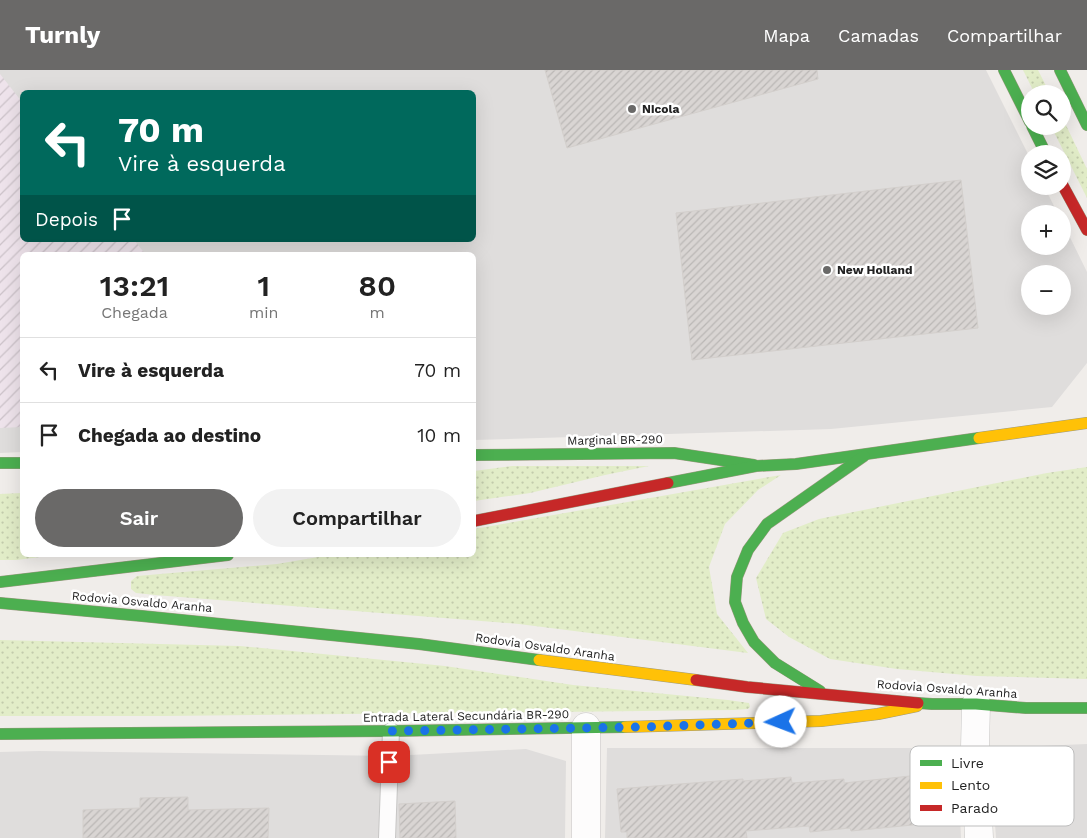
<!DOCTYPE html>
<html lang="pt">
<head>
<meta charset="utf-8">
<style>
  :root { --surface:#fff; --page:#f2f2f2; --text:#222; --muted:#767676; --line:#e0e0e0; --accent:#6a6968 }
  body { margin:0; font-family:"Work Sans",sans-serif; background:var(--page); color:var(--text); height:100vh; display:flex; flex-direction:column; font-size:19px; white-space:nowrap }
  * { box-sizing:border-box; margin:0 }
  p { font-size:16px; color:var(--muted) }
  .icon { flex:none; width:28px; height:28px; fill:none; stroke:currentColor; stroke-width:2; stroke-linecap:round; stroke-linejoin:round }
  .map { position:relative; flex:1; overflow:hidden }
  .sheet { position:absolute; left:20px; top:182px; width:456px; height:305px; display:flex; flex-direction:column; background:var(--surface); border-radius:8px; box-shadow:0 5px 20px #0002 }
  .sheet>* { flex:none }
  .guide { position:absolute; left:20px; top:20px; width:456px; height:152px; border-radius:8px; box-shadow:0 5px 20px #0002; background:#00695c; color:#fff; overflow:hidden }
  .controls { position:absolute; left:1021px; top:15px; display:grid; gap:10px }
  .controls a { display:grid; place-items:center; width:50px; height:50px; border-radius:50%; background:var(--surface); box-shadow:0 5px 20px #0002; font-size:25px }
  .pin { position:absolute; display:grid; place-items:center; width:42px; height:42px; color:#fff; margin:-21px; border-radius:10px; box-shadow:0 2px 8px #0006 }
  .me { position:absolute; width:55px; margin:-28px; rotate:268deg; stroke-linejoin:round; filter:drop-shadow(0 0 4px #0008) }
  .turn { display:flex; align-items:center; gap:18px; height:105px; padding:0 15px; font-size:22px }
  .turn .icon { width:65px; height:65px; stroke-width:2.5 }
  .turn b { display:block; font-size:35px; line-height:42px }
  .then { display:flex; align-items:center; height:48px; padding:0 15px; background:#0003; gap:10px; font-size:19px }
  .eta { display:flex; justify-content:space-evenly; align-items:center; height:85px; text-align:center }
  .eta b { font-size:30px; font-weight:600; line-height:35px }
  .button { display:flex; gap:10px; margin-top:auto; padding:10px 15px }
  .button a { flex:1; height:58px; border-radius:30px; background:var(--accent); color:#fff; font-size:20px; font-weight:600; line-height:58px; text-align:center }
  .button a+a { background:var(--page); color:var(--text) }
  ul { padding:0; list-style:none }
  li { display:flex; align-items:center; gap:15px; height:65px; padding:0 15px; border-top:1px solid var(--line) }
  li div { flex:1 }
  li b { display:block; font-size:19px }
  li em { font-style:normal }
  header { display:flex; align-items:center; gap:30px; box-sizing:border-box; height:70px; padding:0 25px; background:var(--accent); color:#fff }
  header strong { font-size:24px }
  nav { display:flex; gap:28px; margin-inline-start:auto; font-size:18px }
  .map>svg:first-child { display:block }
</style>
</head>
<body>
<header>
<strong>Turnly</strong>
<nav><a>Mapa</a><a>Camadas</a><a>Compartilhar</a></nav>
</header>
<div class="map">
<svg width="1087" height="768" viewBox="0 0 1087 768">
  <defs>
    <pattern id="industrial-furrows" width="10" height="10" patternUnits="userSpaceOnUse" patternTransform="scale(1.25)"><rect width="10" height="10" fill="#eee3eb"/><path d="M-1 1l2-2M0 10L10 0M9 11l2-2" fill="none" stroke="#ccc2c9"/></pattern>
    <pattern id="grass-dots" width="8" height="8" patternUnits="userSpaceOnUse" patternTransform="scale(1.25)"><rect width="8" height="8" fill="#e2edc8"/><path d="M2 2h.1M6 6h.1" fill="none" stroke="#c2cbac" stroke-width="1.8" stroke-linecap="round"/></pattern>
    <pattern id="building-hatch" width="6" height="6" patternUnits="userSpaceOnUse" patternTransform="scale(1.25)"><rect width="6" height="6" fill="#d9d5d3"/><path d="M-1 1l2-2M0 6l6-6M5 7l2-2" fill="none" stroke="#bab7b5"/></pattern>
  </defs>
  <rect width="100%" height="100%" fill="#f0edea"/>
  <g fill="#dfdddc" fill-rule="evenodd">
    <path d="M0 0H986L1030 88V116H1044L1058 144H1030V176H1062L1063 153 1087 202V293L1052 337 831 359 474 370V185H22V382L0 383ZM22 22H474V170H22ZM1030 204H1062V236H1030Z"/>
    <polygon points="1087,674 1087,768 996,768 990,678"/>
    <polygon points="607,678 957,678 961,768 605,768"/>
    <polygon points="526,679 566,691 565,768 0,768 0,682 39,681 392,686"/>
  </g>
  <polygon fill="url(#industrial-furrows)" points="0,4 22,32 22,170 134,170 146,185 22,185 22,357 0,358"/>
  <g fill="url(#grass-dots)">
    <polygon points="1023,0 1038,0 1050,24 1035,24"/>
    <polygon points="1063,49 1087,99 1087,128 1051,56 1062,56"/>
    <polygon points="512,396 649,396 605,405 530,423 474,431 474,401"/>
    <polygon points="1087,397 1087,609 977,606 897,599 830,589 789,567 766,549 756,508 783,463 819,449 1047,403"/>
    <polygon points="781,405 758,420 725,454 709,497 717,544 748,583 519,554 155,525 136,523 131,519 131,511 137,506 277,494 330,485 474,485 474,459"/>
    <polygon points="22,423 22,485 55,485 17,490 0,490 0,424"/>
    <polygon points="0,570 240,576 445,596 573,615 728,630 749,633 750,637 748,639 734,640 164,646 0,646"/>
  </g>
  <g fill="url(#building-hatch)" stroke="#d3cfcc">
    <polygon points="545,0 817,0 818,9 567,78"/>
    <polygon points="961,110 978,258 692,290 676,143"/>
    <polygon points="929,704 933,753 851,761 850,758 810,762 809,756 746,761 747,768 627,768 627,762 621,762 617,719 743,709 743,711 791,707 792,713 844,709 844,713"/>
    <polygon points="188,727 188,740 269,738 268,768 83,768 83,740 140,738 140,728"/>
    <polygon points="455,731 456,768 400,768 399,734"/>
  </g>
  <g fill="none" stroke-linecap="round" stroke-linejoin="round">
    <g stroke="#c7c6c5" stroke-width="18">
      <polyline id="lane" points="387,768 391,661"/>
    </g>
    <g stroke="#c7c6c5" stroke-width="29">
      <g id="street">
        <polyline points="976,634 975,678 979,768"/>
        <polyline points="586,657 586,768"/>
      </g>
    </g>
    <g stroke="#9c9a80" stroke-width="12">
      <g id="fast">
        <polyline points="1004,0 1030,52"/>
        <polyline points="1060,0 1087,55"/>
        <polyline points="1032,56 1046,84"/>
        <polyline points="474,385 674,383 754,395"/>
        <polyline points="0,393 22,393"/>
        <polyline points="668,413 756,396 796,394 979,368"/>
        <polyline points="0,512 228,485"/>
        <polyline points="0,533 142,546 419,574 539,590"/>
        <polyline points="820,621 775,593 754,572 743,553 735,532 737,507 748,480 767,454 864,386"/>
        <polyline points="918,633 932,634 976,634 1026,638 1087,638"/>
        <polyline points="0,664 391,661 625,657"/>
      </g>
    </g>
    <g stroke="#9c9a80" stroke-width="12">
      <g id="slow">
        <polyline points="979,368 1087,353"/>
        <polyline points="539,590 696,610"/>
        <polyline points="625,657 821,651 878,644 917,636"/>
      </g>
    </g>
    <g stroke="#9c9a80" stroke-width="12">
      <g id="jam">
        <polyline points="1062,114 1087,160"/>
        <polyline points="474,451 668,413"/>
        <polyline points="696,610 747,617 918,633"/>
      </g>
    </g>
    <use href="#lane" stroke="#fdfcfc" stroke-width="16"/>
    <use href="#street" stroke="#fdfcfc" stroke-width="28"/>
    <use href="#fast" stroke="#4caf50" stroke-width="11"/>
    <use href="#slow" stroke="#ffc107" stroke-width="11"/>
    <use href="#jam" stroke="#c62828" stroke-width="11"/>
  </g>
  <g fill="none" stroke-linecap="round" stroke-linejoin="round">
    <polyline stroke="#1a73e8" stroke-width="9" stroke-dasharray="0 16.2" points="389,692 391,661 642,657 781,652"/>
  </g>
  <g fill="#6a6968" stroke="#fff" stroke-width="2">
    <circle cx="632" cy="39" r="5"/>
    <circle cx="827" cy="200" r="5"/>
  </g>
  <g text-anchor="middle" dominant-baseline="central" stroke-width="5" stroke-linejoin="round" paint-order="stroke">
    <g font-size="12" font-weight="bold" fill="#222" stroke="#fff" text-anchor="start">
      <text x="642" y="39">Nicola</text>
      <text x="837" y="200">New Holland</text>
    </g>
    <g font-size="12" fill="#222" stroke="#fff">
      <text transform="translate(615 370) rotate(-1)">Marginal BR-290</text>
      <text transform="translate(142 532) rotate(5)">Rodovia Osvaldo Aranha</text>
      <text transform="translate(545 577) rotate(8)">Rodovia Osvaldo Aranha</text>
      <text transform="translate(947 619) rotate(4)">Rodovia Osvaldo Aranha</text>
      <text transform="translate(466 646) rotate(-1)">Entrada Lateral Secundária BR-290</text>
    </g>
  </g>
  <rect x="910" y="676" width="164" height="80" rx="8" fill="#fff" stroke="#bdbdbd" stroke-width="1"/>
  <rect x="920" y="690" width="22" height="6" fill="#4caf50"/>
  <rect x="920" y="712" width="22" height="7" fill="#ffc107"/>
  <rect x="920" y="735" width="22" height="6" fill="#c62828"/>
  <g font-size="14" fill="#222">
    <text x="951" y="698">Livre</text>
    <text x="951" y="720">Lento</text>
    <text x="951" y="743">Parado</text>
  </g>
</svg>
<div class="controls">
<a><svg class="icon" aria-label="search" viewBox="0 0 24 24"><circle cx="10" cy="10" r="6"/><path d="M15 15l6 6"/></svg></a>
<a><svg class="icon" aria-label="layers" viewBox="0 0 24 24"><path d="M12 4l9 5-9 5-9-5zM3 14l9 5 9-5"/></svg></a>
<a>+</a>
<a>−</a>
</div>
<div class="pin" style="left:389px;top:692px;background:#d93025"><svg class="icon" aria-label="arrive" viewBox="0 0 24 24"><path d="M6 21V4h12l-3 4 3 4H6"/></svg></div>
<svg class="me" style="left:781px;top:652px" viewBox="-20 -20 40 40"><circle r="19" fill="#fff"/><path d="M0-13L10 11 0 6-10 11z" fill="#1a73e8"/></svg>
<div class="guide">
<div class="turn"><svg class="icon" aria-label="left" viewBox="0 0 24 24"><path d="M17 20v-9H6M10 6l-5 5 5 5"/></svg><div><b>70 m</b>Vire à esquerda</div></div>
<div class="then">Depois<svg class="icon" aria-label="arrive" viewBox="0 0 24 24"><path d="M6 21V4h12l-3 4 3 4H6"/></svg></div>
</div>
<section class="sheet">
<div class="eta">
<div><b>13:21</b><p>Chegada</p></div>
<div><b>1</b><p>min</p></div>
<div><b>80</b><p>m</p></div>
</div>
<ul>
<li><svg class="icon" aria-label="left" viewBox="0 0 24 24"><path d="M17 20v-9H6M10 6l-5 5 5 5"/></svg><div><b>Vire à esquerda</b></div><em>70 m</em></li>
<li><svg class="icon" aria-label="arrive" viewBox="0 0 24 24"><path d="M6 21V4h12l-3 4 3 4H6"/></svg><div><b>Chegada ao destino</b></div><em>10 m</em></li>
</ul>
<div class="button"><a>Sair</a><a>Compartilhar</a></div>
</section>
</div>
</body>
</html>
